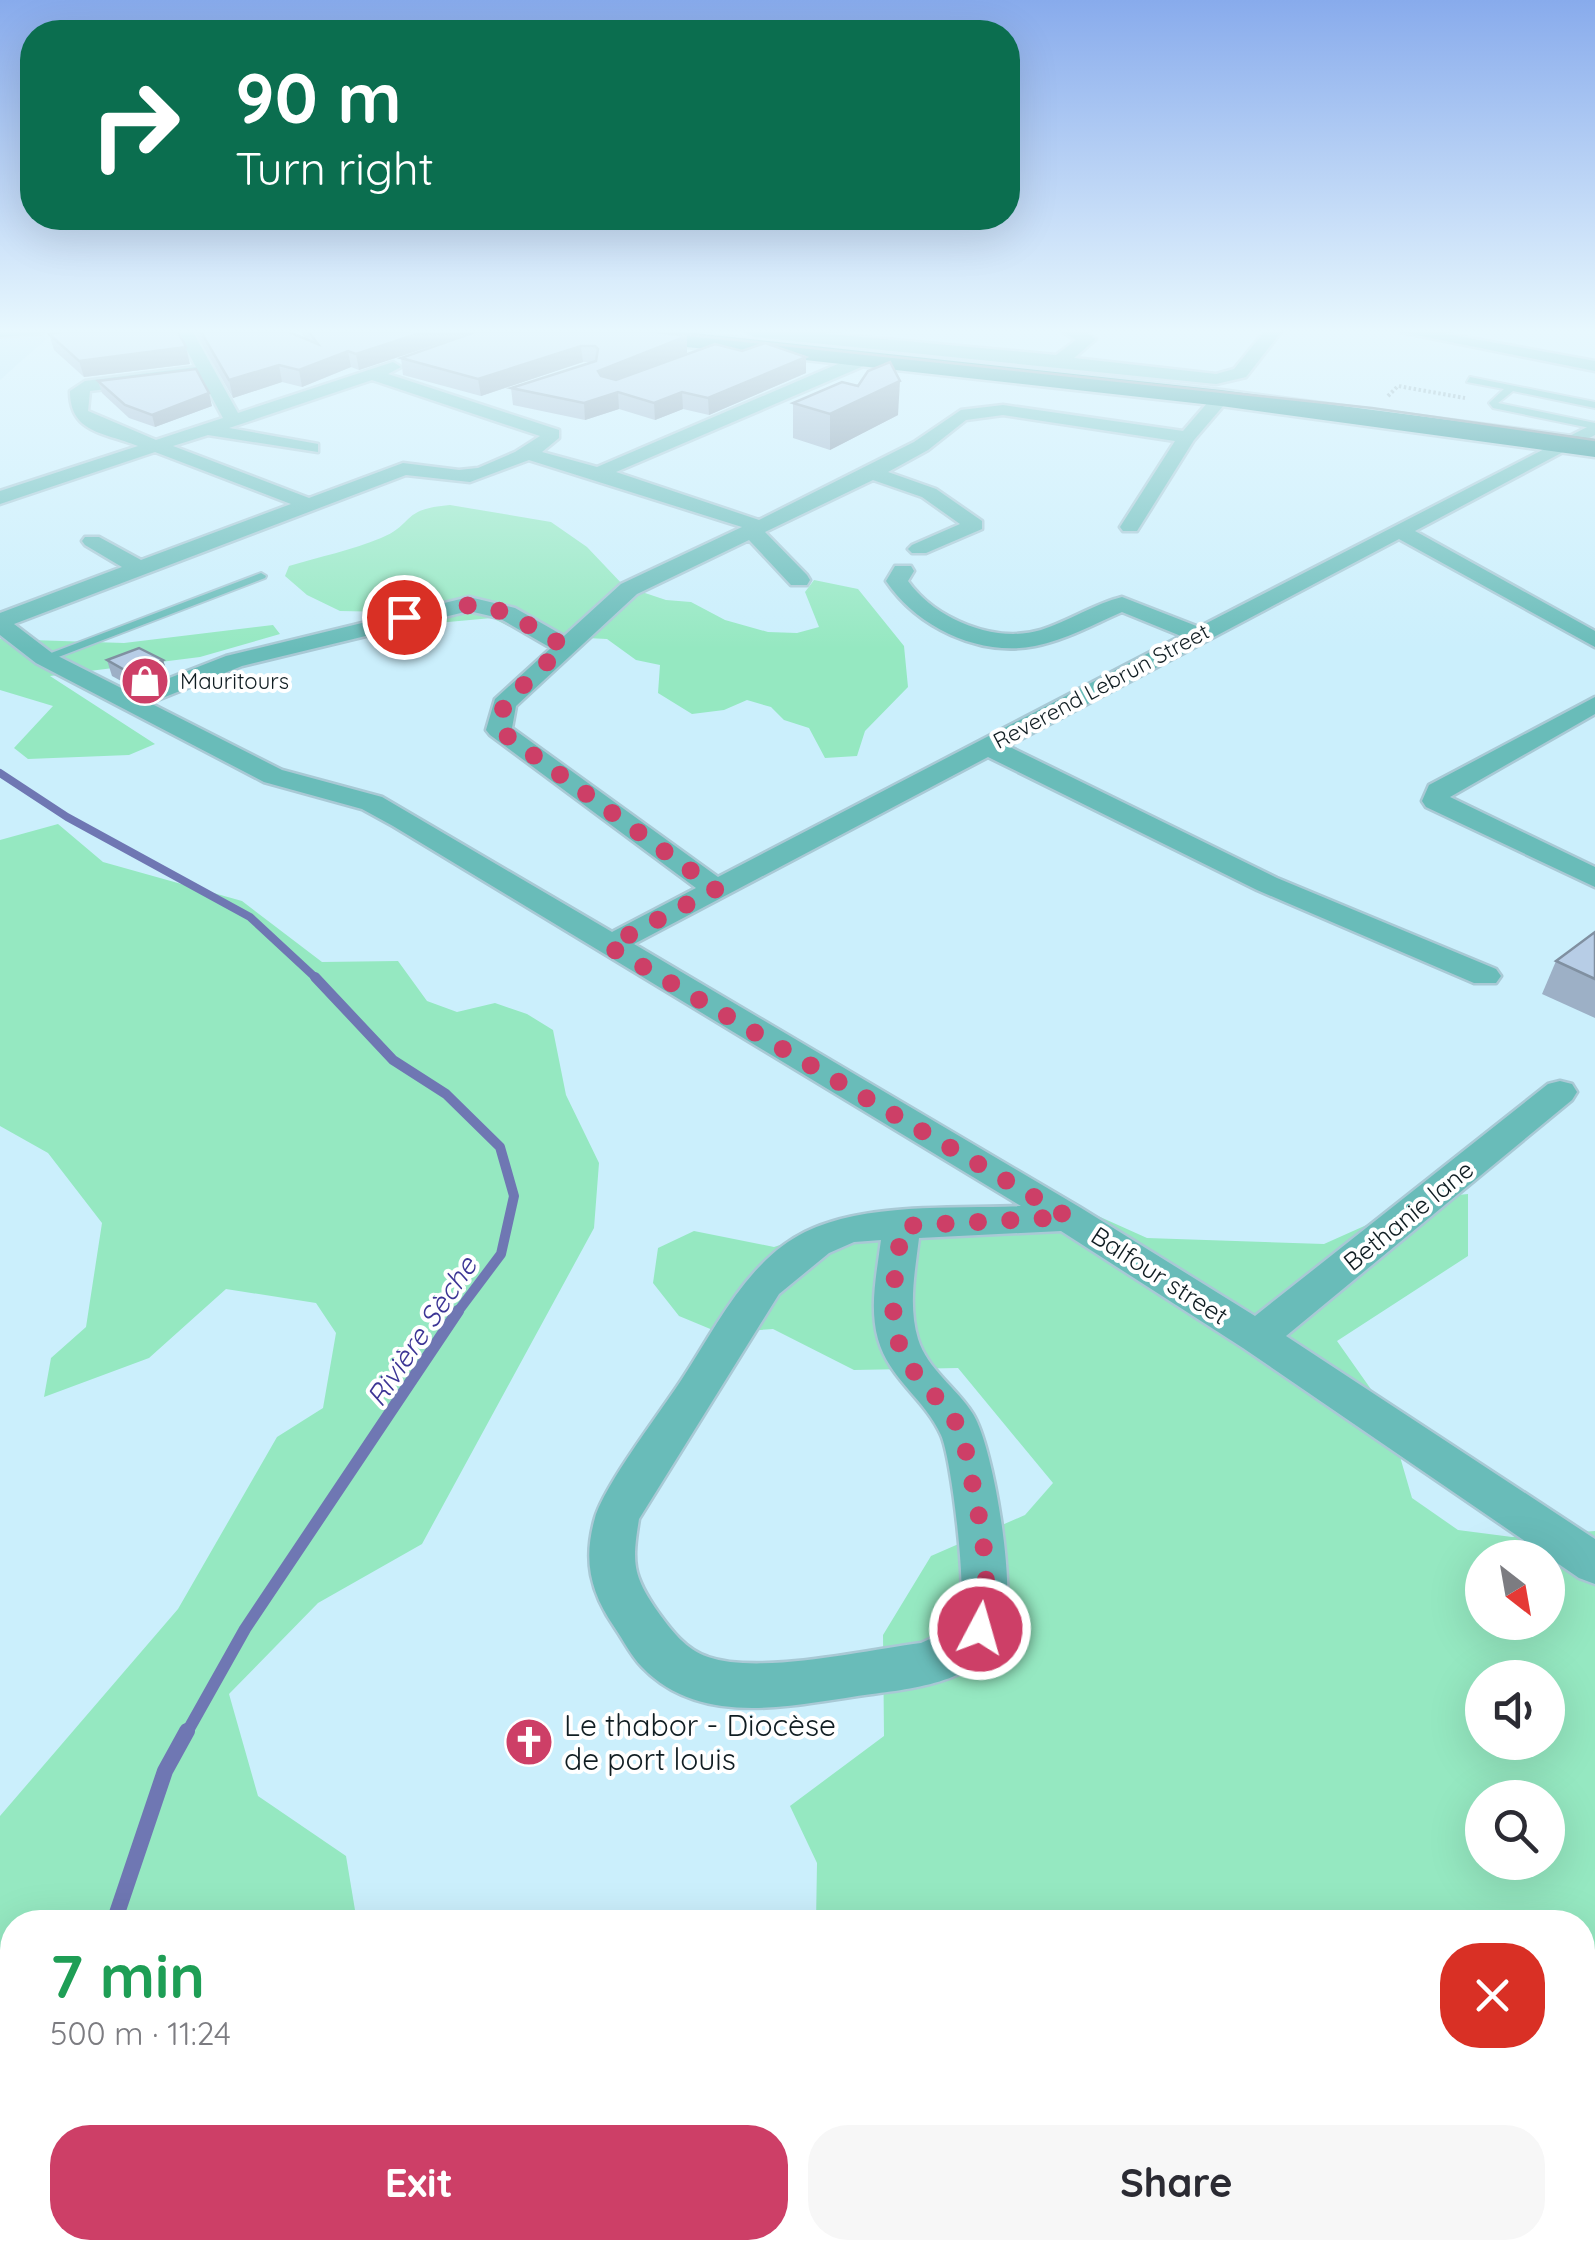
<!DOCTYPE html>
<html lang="en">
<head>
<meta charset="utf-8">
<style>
  :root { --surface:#fff; --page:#f7f7f7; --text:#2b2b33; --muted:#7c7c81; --accent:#cd3f67 }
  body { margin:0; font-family:Quicksand,sans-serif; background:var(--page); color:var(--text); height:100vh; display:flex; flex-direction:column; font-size:38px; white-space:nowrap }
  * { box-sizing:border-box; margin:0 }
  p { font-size:32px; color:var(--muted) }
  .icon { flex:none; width:55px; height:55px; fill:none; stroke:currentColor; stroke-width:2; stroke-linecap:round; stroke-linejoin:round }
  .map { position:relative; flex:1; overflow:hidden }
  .details { position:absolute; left:0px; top:1910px; width:1595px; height:350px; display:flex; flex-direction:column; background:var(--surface); border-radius:40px 40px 0 0; box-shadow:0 10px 40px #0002 }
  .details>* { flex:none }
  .hud { position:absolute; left:20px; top:20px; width:1000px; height:210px; border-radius:40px; box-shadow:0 10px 40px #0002; background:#0b6e4f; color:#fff; overflow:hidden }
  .needle { width:65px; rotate:149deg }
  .fabs { position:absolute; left:1465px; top:1540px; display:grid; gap:20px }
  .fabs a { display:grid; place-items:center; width:100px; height:100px; border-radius:50%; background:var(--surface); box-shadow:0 10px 40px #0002; font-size:50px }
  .pin { position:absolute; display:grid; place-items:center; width:85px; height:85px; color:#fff; margin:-42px; border:5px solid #fff; border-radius:50%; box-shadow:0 2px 10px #0007 }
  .me { position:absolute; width:110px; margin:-55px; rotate:6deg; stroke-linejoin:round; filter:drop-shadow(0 0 8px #0008) }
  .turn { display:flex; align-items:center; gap:35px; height:210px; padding:0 50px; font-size:45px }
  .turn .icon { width:130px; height:130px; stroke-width:2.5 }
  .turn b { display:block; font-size:70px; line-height:85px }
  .round { display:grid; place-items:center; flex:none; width:105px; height:105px; border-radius:40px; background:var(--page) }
  .overview { display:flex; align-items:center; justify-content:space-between; height:170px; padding:0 50px }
  h1 { font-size:60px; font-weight:700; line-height:75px; color:#1e9e55 }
  .primary-button { display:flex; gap:20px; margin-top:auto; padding:20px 50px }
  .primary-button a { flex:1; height:115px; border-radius:40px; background:var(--accent); color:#fff; font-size:40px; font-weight:700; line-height:115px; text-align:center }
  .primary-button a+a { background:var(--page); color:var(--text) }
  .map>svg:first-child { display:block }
</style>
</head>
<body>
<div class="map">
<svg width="1595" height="2260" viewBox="0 0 1595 2260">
  <rect width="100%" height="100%" fill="#cbeffc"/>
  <polygon fill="#b7e4f4" points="0,332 54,332 0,380"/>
  <g fill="#95e8c1" fill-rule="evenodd">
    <path d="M450 505 551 522 587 547 624 586 666 600 691 602 725 620 768 632 797 633 819 627 805 592 814 580 858 589 904 646 908 687 865 731 857 756 825 758 809 728 784 720 771 707 747 700 724 710 692 714 658 693 660 665 636 660 607 639 527 635 492 618 437 623 393 612 340 611 307 595 285 576 289 566C319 557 352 550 381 538 415 524 400 509 450 505Z"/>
    <polygon points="273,625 280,634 200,657 50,676 155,744 129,755 28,759 14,748 53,706 0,690 0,639 124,643"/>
    <path d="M58 824 103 862 242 901 322 962 398 961 427 1001 457 1012 495 1003 527 1014 553 1030 566 1095 599 1163 594 1228 422 1544 318 1603 229 1694 258 1796 346 1856 357 1922H12V2248H1582V1922H816L817 1863 790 1806 884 1736 883 1635 931 1556 1025 1515 1053 1483 958 1368 854 1370 773 1329 720 1333 679 1316 653 1283 658 1248 694 1231 774 1247 889 1209 987 1218 1069 1203 1147 1238 1324 1244 1427 1198 1468 1194V1256L1337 1341 1387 1412 1412 1498 1458 1530 1512 1537 1595 1531V2260H0V1816L178 1609 277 1437 323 1408 336 1333 316 1303 226 1289 149 1358 44 1397 51 1358 86 1327 102 1223 48 1153 0 1126V840ZM1482 1558H1548V1622H1482ZM1482 1678H1548V1742H1482ZM1482 1798H1548V1862H1482Z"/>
  </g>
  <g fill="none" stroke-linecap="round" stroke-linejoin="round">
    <polyline stroke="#6f77b3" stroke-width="8" points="0,773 67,817 250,917 318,980"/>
    <polyline stroke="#6f77b3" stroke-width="10" points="315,977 393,1060 446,1094 500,1147 514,1196 501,1254 456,1314"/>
    <polyline stroke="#6f77b3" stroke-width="12" points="186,1734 245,1629 458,1311"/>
    <g stroke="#6f77b3" stroke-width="16">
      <polyline points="114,1922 165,1771 187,1731"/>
      <polyline points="65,2248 66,2260"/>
    </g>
    <g stroke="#a9c9d5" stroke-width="4">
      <g id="service">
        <polygon points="44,332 40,334 0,337 0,333"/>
        <polygon points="1470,377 1595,402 1595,408 1513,391 1498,403 1595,423 1595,429 1493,408 1489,403 1504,389 1467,382"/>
        <polygon points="261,573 266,576 265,578 48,661 38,658"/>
      </g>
    </g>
    <g stroke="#a9c9d5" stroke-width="5">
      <g id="minor">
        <path d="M177 332H193L238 413 393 362 401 367 388 374 559 430V438L542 452 597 467 854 357H866V365L616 472 759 520 914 442 961 410 1003 405 1183 431 1215 394H1227L1230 398 1194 440 1137 531H1123L1120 527 1175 441 1003 415 966 420 928 450 888 472 936 489 982 521V529L926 553H912L908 549 912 545 960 524 922 497 873 480 765 532 807 575 810 580 807 585H791L749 540 637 594 516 706 512 728 718 877 1181 636 1122 612C1094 624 1066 640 1035 646 979 657 917 627 886 581L895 566H911L914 571 908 581C935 619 995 644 1041 630 1069 621 1094 604 1122 597L1199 627 1595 423V435L1415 531 1595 631V647L1399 539 1008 746 1277 878 1496 969 1501 976 1496 983H1474L1257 890 988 757 634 944 1081 1208 1255 1316 1548 1084 1560 1081 1572 1084 1577 1092 1572 1100 1286 1336 1595 1539V1584L1579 1578 1243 1348 1061 1231 919 1238C915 1271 908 1306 918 1339 927 1369 957 1388 973 1414 994 1448 1016 1589 1004 1627 987 1680 919 1688 872 1694 797 1704 702 1730 642 1667 631 1656 624 1641 615 1628 590 1592 583 1560 595 1518 605 1484 660 1413 682 1379 717 1326 747 1261 805 1232 865 1202 955 1209 1021 1206L393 826 362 809 264 782 36 663 0 635V613L122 567 85 545 82 541 85 537H99L141 560 291 504 155 452 0 504V491L138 446C103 432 70 433 70 391L85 381 196 367ZM201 377 223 418 156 440 88 411 90 391ZM372 380 540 436 515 452 478 468 459 470 403 463 309 498 173 446 208 435 318 452V444L229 428ZM529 460 742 527 621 584 564 636 515 608 469 597 226 656 131 693 52 653 14 624 406 475 470 482ZM469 611 499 618 551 648 495 699 486 730 490 735 696 888 612 932 382 797 282 770 150 703 242 666ZM881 1240C877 1272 869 1307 878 1339 889 1379 925 1399 941 1435 952 1459 967 1592 960 1617L941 1634 921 1643C865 1650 760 1675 708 1657 686 1650 671 1630 658 1612 632 1575 632 1562 639 1519L779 1294 829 1253 854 1242Z"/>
        <polygon points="746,332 808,332 1056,355 1076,340 1063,332 1085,332 1096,339 1074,358 1216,374 1234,369 1264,332 1281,332 1246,377 1216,384 754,337"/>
        <polygon points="1401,332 1436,332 1595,361 1595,371"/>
        <polygon points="1595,697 1595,714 1450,797 1595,867 1595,887 1426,807 1422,801 1429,785"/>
      </g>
    </g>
    <g stroke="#a9c9d5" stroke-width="5">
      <polygon id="primary" points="602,332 685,332 1221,390 1595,439 1595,457 1221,406 614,339"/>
    </g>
    <polyline stroke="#849fa9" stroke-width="4" stroke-dasharray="2.5 2.5" stroke-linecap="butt" points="1388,396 1398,386 1465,398"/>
    <use href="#service" fill="#69bcb9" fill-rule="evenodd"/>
    <use href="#minor" fill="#69bcb9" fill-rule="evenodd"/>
    <use href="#primary" fill="#1a8987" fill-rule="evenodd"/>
    <polyline stroke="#708992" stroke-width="2.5" points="661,332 1372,408 1595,440"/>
  </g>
  <g fill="#9db0c6">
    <polygon points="195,332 289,332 306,339 301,332 474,332 359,370 351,367 302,387 282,382 233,398"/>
    <polygon points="49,334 190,364 84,377 54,350"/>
    <polygon points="687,336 687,353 661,363 742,351 806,357 806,373 709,415 683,409 655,420 619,409 585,420 513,405 511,388 591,362 583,362 481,396 403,375 401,358"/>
    <polygon points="98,381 212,406 155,427 129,418 102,393"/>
    <polygon points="793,403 898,415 830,450 793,438"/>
    <polygon points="107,660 163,660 168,675 134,688 112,676"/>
    <polygon points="1595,932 1595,1018 1542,994 1556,961"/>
  </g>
  <g fill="#8090a1">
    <polygon points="423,332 474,332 359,370 356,354"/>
    <polygon points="687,336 687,353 600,388 598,371"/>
    <polygon points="581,346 583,362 481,396 478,379"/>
    <polygon points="186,347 190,364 84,377 79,361"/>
    <polygon points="348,351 351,367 302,387 299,370"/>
    <polygon points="806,357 806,373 709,415 708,398"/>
    <polygon points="279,365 282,382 233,398 229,380"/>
    <polygon points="900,381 898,415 830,450 830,414"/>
    <polygon points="618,392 619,409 585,420 584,403"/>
    <polygon points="682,392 683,409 655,420 654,403"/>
    <polygon points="209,393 212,406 155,427 152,415"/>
    <polygon points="163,660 168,675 134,688 130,673"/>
  </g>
  <g fill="#b7cde6" stroke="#8090a1" stroke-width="2.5">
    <polygon points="63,332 178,332 186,347 79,361 49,334"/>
    <polygon points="201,332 289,332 318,344 309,332 423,332 356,354 348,351 299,370 279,365 229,380"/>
    <polygon points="475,332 656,332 687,336 598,371 601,376 616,380 715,344 742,351 765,343 806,357 708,398 682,392 654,403 618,392 584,403 511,388 596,361 598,349 595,346 581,346 478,379 401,358"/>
    <polygon points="890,362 900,381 830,414 793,403 842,382 858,386 868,371"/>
    <polygon points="196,369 209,393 152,415 125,405 98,381"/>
    <polygon points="139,648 163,660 130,673 107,660"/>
    <polygon points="1595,932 1595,979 1556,961"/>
  </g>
  <linearGradient id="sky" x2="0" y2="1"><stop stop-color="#88abec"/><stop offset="0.51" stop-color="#e8f8fe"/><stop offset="1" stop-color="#e8f8fe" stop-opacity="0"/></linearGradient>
  <rect width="1595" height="649" fill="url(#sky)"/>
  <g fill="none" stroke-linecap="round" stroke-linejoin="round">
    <path stroke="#cd3f67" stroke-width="18" stroke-dasharray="0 32.4" d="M404 617C488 595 492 604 564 646L504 704 499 730 716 889 608 946 1068 1217 902 1226C896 1277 880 1330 916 1374 933 1395 951 1411 963 1435 973 1496 997 1569 980 1629"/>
  </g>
  <defs>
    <g id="shop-disc" transform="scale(2.5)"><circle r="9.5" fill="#cd3f67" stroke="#fff"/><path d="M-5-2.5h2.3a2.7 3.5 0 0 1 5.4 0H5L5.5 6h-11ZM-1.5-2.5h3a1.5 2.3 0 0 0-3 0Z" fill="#fff"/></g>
    <g id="church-disc" transform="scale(2.5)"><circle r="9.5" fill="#cd3f67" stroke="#fff"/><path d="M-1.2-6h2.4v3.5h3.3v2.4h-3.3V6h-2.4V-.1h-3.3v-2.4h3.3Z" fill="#fff"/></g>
  </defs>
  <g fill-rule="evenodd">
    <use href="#shop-disc" x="145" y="681"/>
    <use href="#church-disc" x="529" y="1742"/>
  </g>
  <g text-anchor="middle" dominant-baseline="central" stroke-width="8" stroke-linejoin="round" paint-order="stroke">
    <g font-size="22" fill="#101d22" stroke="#fff" text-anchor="start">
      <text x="180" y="681">Mauritours</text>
    </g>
    <g font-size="22" fill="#101d22" stroke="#fff">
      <text transform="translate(1101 686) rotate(-28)">Reverend Lebrun Street</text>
    </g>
    <g font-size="25" fill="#101d22" stroke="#fff">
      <text transform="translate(1408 1215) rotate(-39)">Bethanie lane</text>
      <text transform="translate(1160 1275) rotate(33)">Balfour street</text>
    </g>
    <g font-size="28" font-style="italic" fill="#3c3595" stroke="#fff">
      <text transform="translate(421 1331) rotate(-56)">Rivière Sèche</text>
    </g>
    <g font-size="30" fill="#101d22" stroke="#fff" text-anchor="start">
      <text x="564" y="1725">Le thabor - Diocèse<tspan x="564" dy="34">de port louis</tspan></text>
    </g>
  </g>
</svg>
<div class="fabs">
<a><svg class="needle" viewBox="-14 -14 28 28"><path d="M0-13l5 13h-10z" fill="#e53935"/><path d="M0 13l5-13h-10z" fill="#7c7c81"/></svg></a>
<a><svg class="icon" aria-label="sound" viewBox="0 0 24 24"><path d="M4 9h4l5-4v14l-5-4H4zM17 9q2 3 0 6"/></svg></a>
<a><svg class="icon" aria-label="search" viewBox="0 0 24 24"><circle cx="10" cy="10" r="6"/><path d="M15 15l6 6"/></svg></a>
</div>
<div class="pin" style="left:404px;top:617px;background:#d93025"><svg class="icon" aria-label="arrive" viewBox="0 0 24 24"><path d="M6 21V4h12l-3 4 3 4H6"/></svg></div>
<svg class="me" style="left:980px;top:1629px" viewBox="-20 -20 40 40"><circle r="17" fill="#cd3f67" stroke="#fff" stroke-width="3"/><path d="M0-11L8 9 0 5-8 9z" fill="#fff"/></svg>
<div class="hud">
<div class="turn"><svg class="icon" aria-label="right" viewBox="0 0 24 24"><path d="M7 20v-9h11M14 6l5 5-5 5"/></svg><div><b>90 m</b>Turn right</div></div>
</div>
<section class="details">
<div class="overview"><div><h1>7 min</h1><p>500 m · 11:24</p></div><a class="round" style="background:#d93025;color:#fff"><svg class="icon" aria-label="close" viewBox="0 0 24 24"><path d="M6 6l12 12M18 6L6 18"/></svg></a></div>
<div class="primary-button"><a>Exit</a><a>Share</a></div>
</section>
</div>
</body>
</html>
